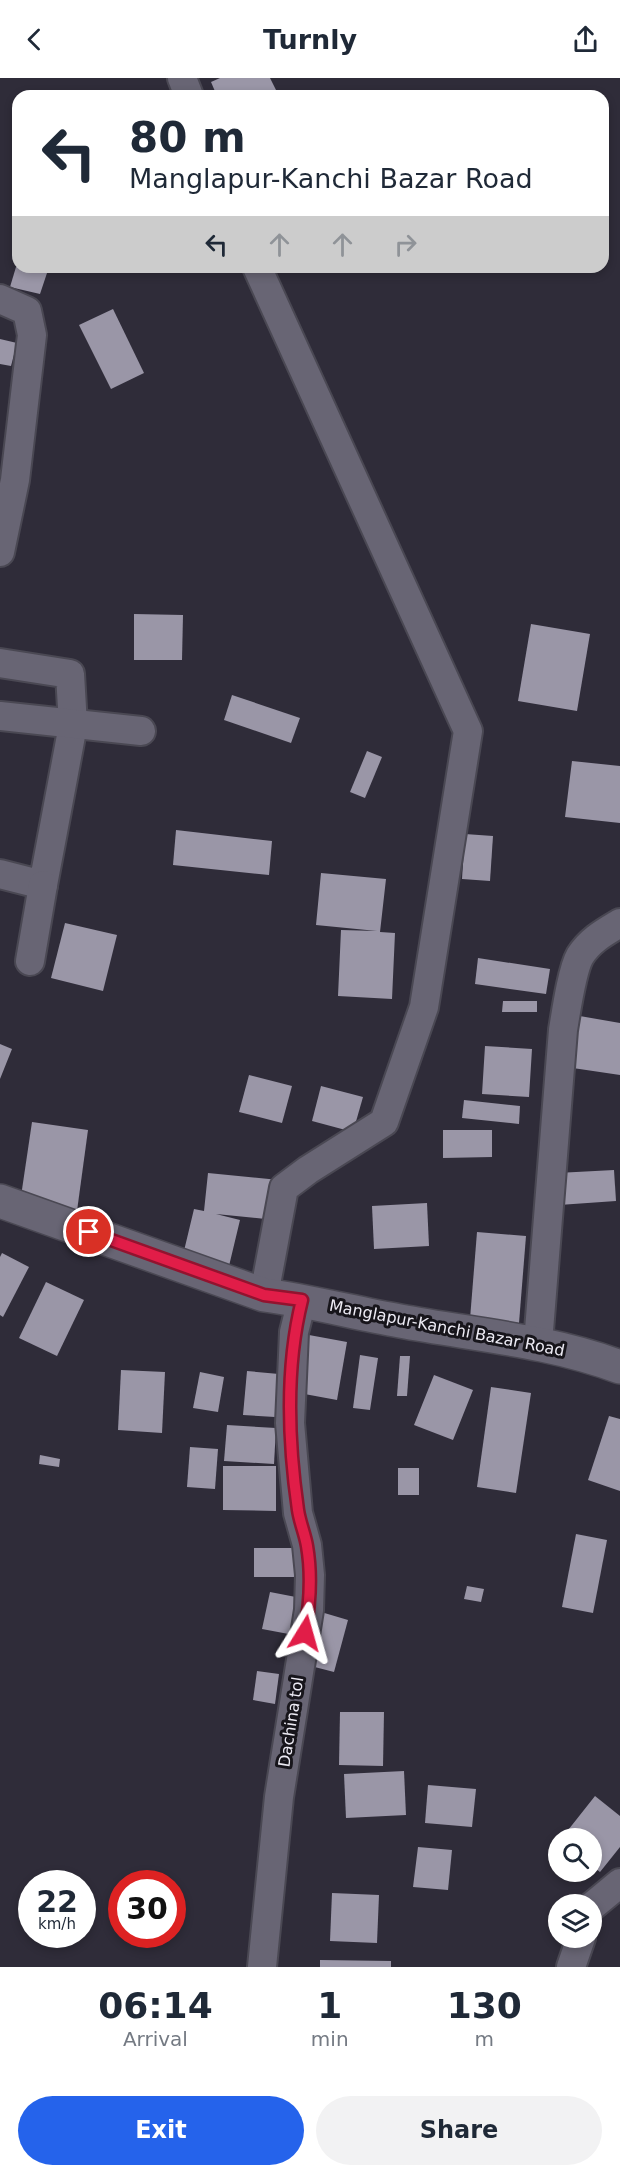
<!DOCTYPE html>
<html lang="en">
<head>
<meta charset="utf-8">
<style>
  :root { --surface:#fff; --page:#f2f2f3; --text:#1f2937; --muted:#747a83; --accent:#2563eb }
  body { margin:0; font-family:"DejaVu Sans",sans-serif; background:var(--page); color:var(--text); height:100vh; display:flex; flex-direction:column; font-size:22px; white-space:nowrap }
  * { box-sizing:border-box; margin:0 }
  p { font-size:20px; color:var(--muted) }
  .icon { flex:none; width:33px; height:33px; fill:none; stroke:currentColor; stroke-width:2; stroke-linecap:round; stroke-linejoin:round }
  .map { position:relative; height:1889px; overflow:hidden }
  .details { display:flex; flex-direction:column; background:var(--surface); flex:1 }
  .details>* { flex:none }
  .banner { position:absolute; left:12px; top:12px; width:597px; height:183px; border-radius:18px; box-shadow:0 3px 9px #0003; background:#fff; color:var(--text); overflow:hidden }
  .fabs { position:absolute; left:548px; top:1750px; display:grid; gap:12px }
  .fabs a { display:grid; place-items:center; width:54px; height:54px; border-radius:50%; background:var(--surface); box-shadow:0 3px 9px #0003; font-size:30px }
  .speed { position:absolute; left:18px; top:1792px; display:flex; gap:12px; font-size:30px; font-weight:700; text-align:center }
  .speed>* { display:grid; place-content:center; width:78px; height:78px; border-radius:50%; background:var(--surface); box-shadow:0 3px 9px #0003; line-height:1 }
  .speed small { font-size:15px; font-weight:400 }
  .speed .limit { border:9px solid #d22; background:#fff; color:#111 }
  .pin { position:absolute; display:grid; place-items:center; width:51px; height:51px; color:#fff; margin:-26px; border:3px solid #fff; border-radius:50%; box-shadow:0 2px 6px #0007 }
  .me { position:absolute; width:66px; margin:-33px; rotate:8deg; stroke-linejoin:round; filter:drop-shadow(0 0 4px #0008) }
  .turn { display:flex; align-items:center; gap:21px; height:126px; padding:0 18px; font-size:27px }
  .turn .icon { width:78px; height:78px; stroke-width:2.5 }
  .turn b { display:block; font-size:42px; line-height:51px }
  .lanes { display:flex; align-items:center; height:57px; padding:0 18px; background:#0003; justify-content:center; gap:30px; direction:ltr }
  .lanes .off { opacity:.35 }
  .eta { display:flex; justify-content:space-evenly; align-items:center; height:102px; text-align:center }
  .eta b { font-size:36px; font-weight:700; line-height:42px }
  .primary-button { display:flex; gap:12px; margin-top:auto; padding:12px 18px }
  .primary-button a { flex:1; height:69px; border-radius:36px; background:var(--accent); color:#fff; font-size:24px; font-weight:700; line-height:69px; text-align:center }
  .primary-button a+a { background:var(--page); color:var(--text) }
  header { display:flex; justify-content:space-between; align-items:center; height:78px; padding:0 18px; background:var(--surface); font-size:27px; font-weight:700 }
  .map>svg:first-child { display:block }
</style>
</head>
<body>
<header><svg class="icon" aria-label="back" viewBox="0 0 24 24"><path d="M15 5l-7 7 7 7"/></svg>Turnly<svg class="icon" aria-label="share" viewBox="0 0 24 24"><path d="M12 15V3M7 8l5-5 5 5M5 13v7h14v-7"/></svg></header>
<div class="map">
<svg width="620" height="1889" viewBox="0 0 620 1889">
  <rect width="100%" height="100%" fill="#2f2c39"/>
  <g fill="#9a96a7">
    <polygon points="220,0 270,0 276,12 262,18 217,18 211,4"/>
    <polygon points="16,189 49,189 40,216 10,209"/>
    <polygon points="113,231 144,295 111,311 79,247"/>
    <polygon points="0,261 17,265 11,288 0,286"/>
    <polygon points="134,536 183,537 182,582 134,582"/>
    <polygon points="531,546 590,556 577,633 518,623"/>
    <polygon points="232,617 300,640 291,665 224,642"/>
    <polygon points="367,673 382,679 365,720 350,714"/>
    <polygon points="572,683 620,688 620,745 565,739"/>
    <polygon points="176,752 272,763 269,797 173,787"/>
    <polygon points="465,756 493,758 490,803 462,801"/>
    <polygon points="321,795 386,801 380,854 395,855 392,921 338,918 341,852 377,853 316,847"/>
    <polygon points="65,845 117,857 103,913 51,900"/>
    <polygon points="478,880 550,891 546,916 475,906"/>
    <polygon points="503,923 537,923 537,934 502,934"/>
    <polygon points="574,937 620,945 620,997 566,989"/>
    <polygon points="0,966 12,971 0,1001"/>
    <polygon points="485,968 532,971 529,1019 482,1016"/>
    <polygon points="249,997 292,1008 282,1045 239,1034"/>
    <polygon points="321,1008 363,1019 353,1054 312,1043"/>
    <polygon points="464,1022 520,1028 519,1046 462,1040"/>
    <polygon points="32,1044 88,1052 77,1133 20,1125"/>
    <polygon points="443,1052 492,1052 492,1079 443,1080"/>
    <polygon points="614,1092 616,1123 559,1127 557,1095"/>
    <polygon points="208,1095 279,1102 275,1142 216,1136 240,1142 229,1188 183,1177 194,1131 204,1133"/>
    <polygon points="427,1125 429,1168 374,1171 372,1128"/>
    <polygon points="477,1154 526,1158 519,1245 470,1241"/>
    <polygon points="2,1175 29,1189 3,1239 0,1237 0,1179"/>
    <polygon points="46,1204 84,1222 57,1278 19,1260"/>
    <polygon points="309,1257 347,1264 337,1322 299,1315"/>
    <polygon points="360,1277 378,1280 370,1332 353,1330"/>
    <polygon points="400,1278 410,1278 407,1318 397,1318"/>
    <polygon points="121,1292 165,1294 162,1355 118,1352"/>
    <polygon points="247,1293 279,1296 275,1339 243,1337"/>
    <polygon points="200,1294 224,1299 218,1334 193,1330"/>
    <polygon points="434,1297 473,1312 453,1362 414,1347"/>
    <polygon points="491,1309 531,1315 516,1415 477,1409"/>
    <polygon points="609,1338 620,1341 620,1413 588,1402"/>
    <polygon points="227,1347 276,1350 274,1386 224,1383"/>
    <polygon points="190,1369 218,1371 215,1411 187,1409"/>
    <polygon points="40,1377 60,1381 59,1389 39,1386"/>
    <polygon points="223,1388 276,1388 276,1433 223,1432"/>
    <rect x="398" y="1390" width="21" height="27"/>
    <polygon points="576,1456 607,1462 593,1535 562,1529"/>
    <rect x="254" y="1470" width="44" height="29"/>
    <polygon points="467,1508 484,1511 481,1524 464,1521"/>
    <polygon points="270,1514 301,1520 294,1557 262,1551"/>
    <polygon points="321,1534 348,1542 334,1594 307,1587"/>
    <polygon points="257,1593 279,1596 275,1626 253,1622"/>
    <polygon points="340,1634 384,1634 383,1688 339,1687"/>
    <polygon points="404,1693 406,1737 346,1740 344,1696"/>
    <polygon points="428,1707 476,1711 472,1749 425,1745"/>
    <polygon points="595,1718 620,1738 620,1769 600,1794 591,1787 591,1761 561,1761"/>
    <polygon points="418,1769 452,1772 448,1812 413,1809"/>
    <polygon points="332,1815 379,1817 377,1865 330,1863"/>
    <polygon points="320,1882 391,1883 391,1889 320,1889"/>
  </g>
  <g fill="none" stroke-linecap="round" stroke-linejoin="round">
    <g stroke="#4a4853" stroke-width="32">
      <g id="minor">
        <polyline points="182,0 189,18"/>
        <polyline points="257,189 468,653 424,929 384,1044 308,1092 284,1110 264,1217"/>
        <polyline points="0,221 27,233 32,257 15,402 0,474"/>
        <polyline points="0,585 70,596 73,647 43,807 0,796"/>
        <polyline points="0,638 141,653"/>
        <polyline points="30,883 43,807"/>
        <path d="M538 1265 563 952C566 934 572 892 580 878 590 862 605 854 620 845"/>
        <polyline points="591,1829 620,1805"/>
        <polyline points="262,1889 279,1719 309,1532 310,1497 307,1467 298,1435 290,1345 294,1254 302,1222"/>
        <polyline points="571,1889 581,1860"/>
      </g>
    </g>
    <g stroke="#4a4853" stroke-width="36">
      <path id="tertiary" d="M0 1123 264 1217C310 1223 354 1235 400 1243 475 1257 548 1262 620 1289"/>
    </g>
    <use href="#minor" stroke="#686574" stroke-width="28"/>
    <use href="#tertiary" stroke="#686574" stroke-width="33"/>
  </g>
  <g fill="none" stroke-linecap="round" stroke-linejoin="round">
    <g stroke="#92132f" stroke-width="15">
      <path id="route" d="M89 1154 264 1217 302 1222C285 1290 288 1363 298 1432 300 1445 305 1456 307 1468 312 1497 310 1526 305 1555"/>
    </g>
    <use href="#route" stroke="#e11d48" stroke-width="10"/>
  </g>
  <g text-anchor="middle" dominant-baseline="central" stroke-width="6" stroke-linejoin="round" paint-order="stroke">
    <g font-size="16" fill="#edebf4" stroke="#17151b">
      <text transform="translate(447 1250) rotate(11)">Manglapur-Kanchi Bazar Road</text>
      <text transform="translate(291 1644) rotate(-81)">Dachina tol</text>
    </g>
  </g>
</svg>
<div class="fabs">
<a><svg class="icon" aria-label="search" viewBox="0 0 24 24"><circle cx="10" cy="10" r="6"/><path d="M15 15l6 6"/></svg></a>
<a><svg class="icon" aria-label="layers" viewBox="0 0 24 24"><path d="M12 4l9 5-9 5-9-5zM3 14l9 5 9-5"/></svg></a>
</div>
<div class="speed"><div>22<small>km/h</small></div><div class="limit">30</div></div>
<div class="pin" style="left:89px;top:1154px;background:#d93025"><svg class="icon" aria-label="arrive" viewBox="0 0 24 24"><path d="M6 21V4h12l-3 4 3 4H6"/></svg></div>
<svg class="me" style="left:305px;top:1555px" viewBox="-20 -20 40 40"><path d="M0-17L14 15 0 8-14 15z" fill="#e11d48" stroke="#fff" stroke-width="4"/></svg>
<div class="banner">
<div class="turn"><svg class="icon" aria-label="left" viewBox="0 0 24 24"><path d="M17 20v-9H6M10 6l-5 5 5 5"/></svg><div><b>80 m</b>Manglapur-Kanchi Bazar Road</div></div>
<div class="lanes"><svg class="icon" aria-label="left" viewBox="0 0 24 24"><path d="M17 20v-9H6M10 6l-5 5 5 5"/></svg><svg class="icon off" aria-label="ahead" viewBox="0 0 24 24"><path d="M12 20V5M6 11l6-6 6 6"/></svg><svg class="icon off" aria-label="ahead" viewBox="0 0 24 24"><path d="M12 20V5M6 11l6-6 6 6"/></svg><svg class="icon off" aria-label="right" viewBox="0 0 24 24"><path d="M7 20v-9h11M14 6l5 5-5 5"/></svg></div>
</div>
</div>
<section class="details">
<div class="eta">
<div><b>06:14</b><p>Arrival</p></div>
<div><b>1</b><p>min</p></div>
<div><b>130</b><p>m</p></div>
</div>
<div class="primary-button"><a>Exit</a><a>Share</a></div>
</section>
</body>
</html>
